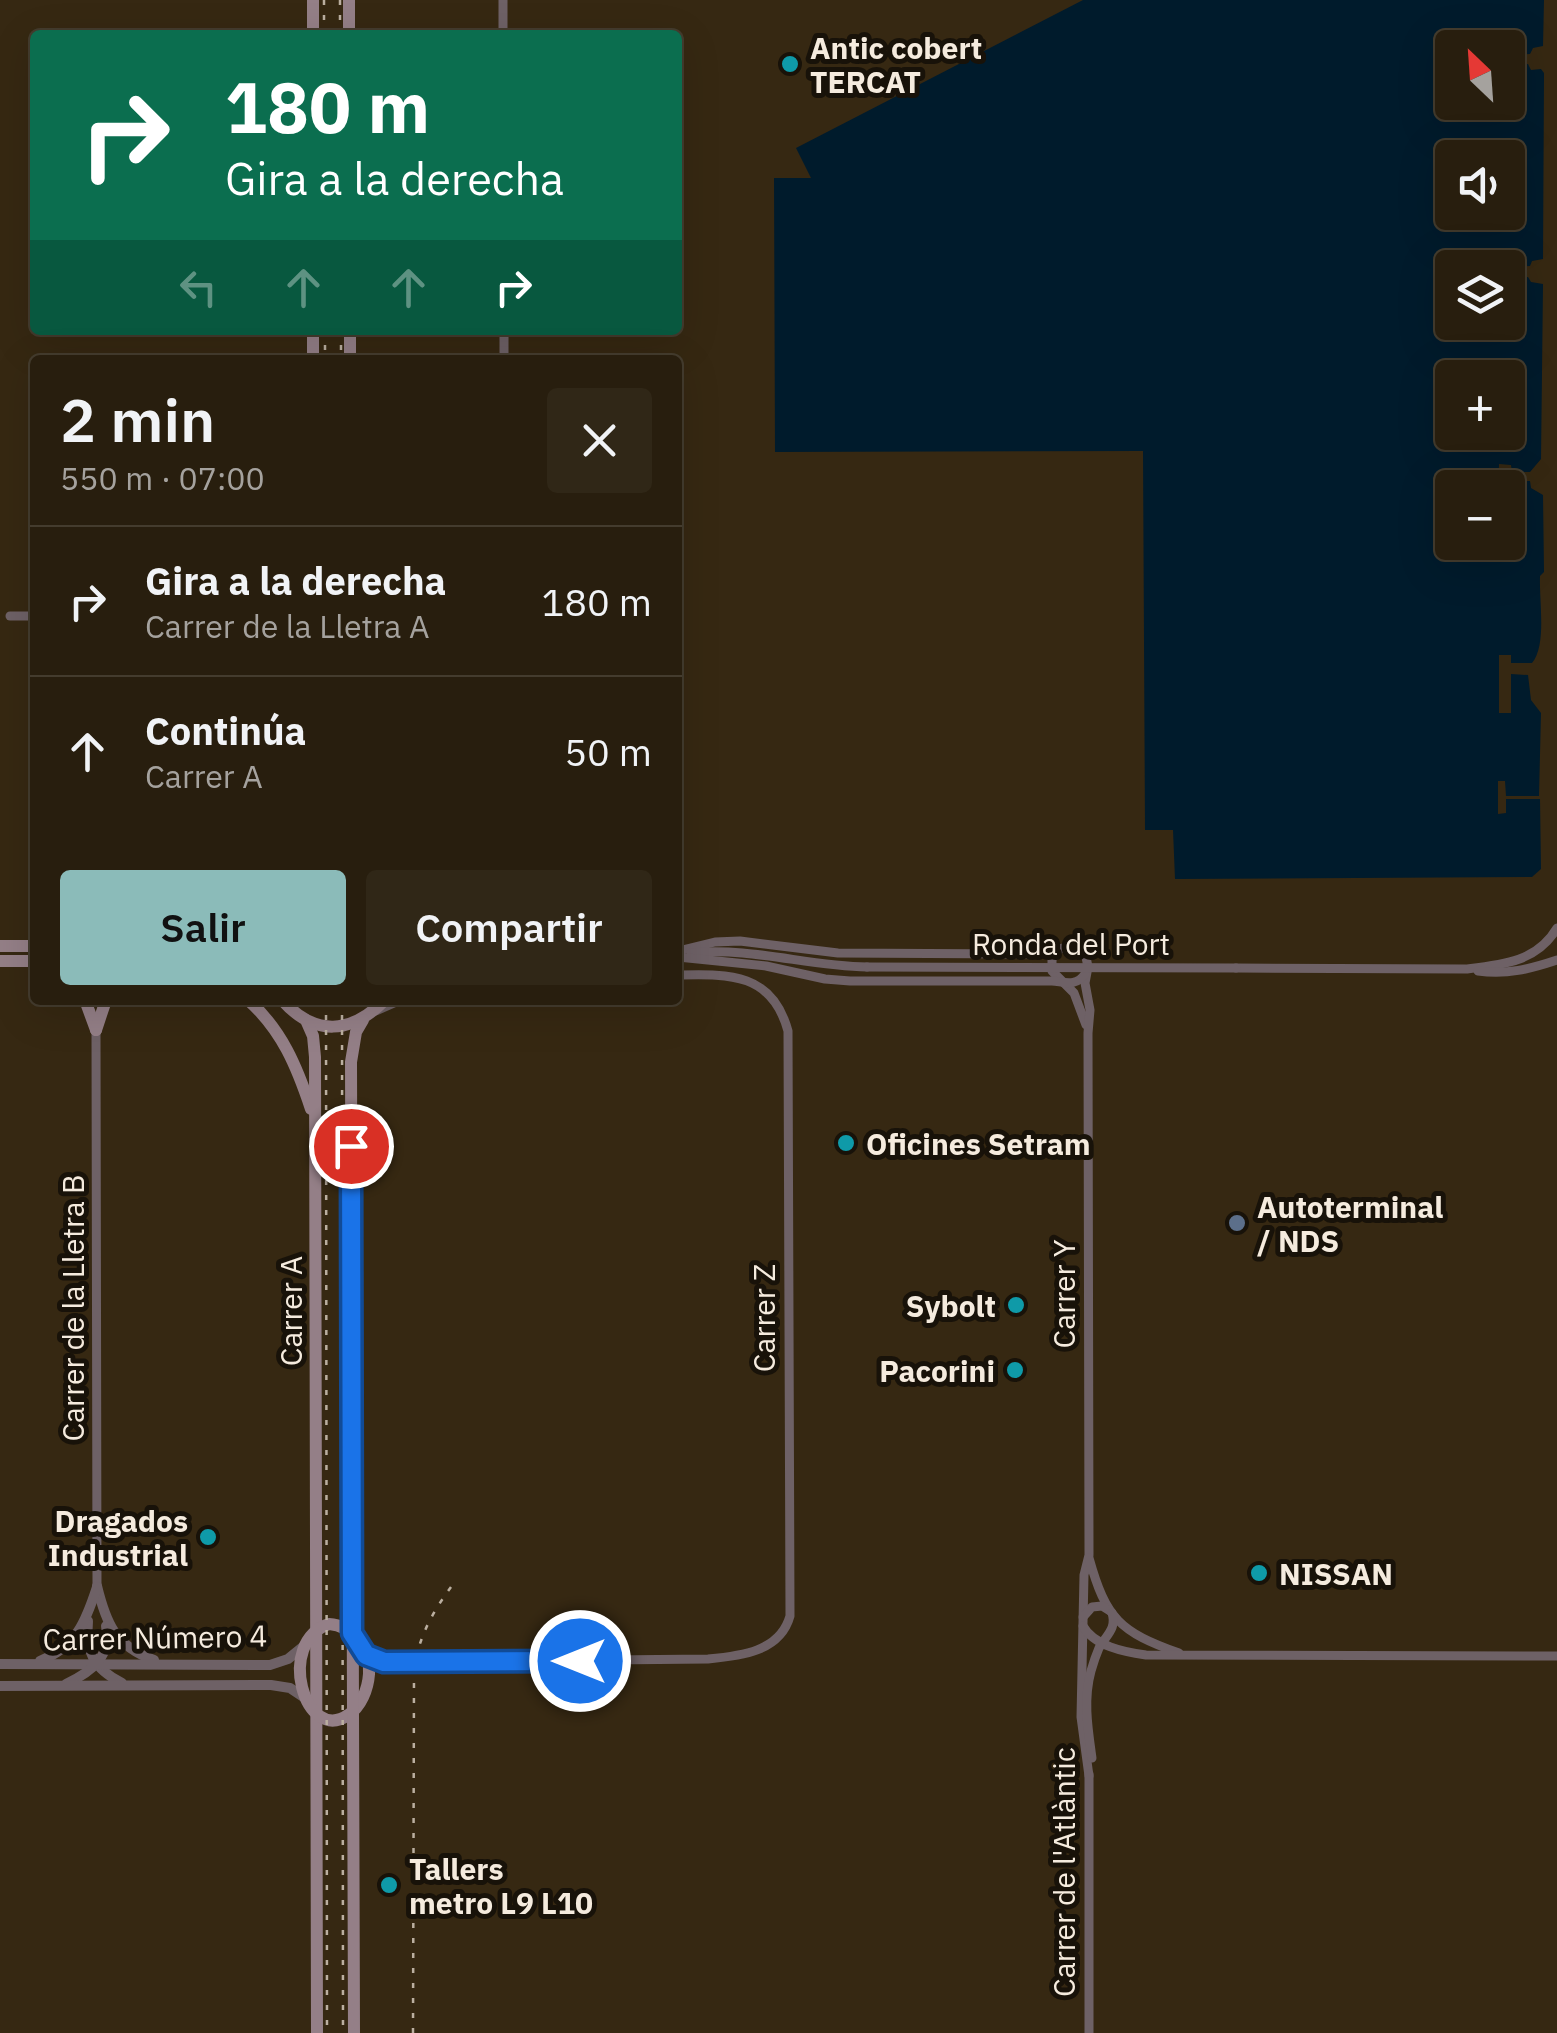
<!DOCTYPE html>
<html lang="es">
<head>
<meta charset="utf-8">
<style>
  :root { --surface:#281e0e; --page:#302717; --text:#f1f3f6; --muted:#a5a29e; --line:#443c2e; --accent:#8bbbb9 }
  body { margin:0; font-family:"IBM Plex Sans",sans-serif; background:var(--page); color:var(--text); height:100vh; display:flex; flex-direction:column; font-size:38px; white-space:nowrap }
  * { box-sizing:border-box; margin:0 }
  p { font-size:32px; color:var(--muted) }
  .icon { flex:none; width:55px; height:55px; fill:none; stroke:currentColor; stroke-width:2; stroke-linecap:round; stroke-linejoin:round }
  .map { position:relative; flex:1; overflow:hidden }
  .sheet { position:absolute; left:30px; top:355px; width:652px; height:650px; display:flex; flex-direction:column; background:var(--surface); border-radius:10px; box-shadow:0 10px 40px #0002,0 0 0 2px var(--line) }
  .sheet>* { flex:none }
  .top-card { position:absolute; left:30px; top:30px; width:652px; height:305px; border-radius:10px; box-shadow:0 10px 40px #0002,0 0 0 2px var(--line); background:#0b6e4f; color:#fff; overflow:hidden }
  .needle { width:65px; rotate:335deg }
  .controls { position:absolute; left:1435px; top:30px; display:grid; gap:20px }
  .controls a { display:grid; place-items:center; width:90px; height:90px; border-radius:10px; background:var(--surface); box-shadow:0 10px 40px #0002,0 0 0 2px var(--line); font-size:50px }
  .pin { position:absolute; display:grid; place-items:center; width:85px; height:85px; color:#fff; margin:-42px; border:5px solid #fff; border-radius:50%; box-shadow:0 2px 10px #0007 }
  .me { position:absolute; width:110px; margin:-55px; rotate:270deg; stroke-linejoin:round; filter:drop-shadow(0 0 8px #0008) }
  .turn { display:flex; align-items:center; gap:35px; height:210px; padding:0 30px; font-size:45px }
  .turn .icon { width:130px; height:130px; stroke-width:2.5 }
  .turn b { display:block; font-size:70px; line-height:85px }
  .lanes { display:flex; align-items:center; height:95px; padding:0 30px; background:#0003; justify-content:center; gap:50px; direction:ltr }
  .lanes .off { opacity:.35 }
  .round { display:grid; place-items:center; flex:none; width:105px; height:105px; border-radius:10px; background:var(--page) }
  .overview { display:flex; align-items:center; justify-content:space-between; height:170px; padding:0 30px }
  h1 { font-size:60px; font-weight:600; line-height:75px }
  .primary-button { display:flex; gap:20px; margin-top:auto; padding:20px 30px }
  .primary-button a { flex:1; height:115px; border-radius:10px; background:var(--accent); color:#111; font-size:40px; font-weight:600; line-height:115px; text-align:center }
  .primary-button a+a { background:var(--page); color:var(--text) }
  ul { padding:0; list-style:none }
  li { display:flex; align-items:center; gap:30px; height:150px; padding:0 30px; border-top:2px solid var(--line) }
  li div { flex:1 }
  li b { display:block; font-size:38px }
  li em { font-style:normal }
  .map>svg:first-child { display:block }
</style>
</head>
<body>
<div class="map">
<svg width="1557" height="2033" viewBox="0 0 1557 2033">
  <rect width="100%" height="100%" fill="#362812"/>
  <path fill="#001b2c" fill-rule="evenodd" d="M1083 0H1544L1543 46 1533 48 1530 54 1511 55V49L1508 48H1452V102H1508V71L1511 70V65L1528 64 1531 70 1541 69 1544 73 1543 259 1532 261 1530 266 1512 267 1511 257H1498L1497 267 1452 268V322H1508V287H1511V278L1528 277 1531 282 1543 284 1541 459 1530 472H1512L1511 465 1499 464 1498 487 1452 488V542H1508V494H1511V481H1530L1531 488 1543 495 1544 572 1540 576C1539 601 1547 645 1532 663H1511V655H1499V713H1511V674L1528 675 1531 700 1541 713 1539 796H1506L1505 781H1498V814L1506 813V799H1540L1541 869 1532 877 1175 879 1173 830H1145L1143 451 775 452 774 178H811L796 148ZM1452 158H1508V212H1452ZM1452 378H1508V432H1452Z"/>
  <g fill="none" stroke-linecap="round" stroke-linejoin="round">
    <g stroke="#6e6166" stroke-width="9">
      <polyline points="503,0 503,35"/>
      <polyline points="504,330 504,360"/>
      <polyline points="10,616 35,616"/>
      <polyline points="1059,950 1052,959 1052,971 1074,993 1086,1025"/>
      <polyline points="678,951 715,942 740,941 838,953 1040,954 1070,946 1080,949 1086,957 1088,967 1085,983 1090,1010 1088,1033 1089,1555 1084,1575 1081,1717 1089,1776"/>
      <path d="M691 953C751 947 807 966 867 967"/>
      <path d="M678 957 766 966 825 979 850 981H1052C1065 982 1076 987 1085 974"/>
      <path d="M1236 968 1466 969C1502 965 1537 962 1557 928"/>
      <path d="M1478 971C1507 975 1530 969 1557 960"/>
      <polyline points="376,1011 401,1000"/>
      <polyline points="96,1030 97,1586"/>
      <path d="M1089 1558C1106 1619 1120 1632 1179 1653"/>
      <polyline points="1083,1617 1092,1607 1102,1606 1110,1611"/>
      <path d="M1083 1626C1094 1646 1124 1652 1146 1655L1557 1656"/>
      <path d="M366 1655 384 1662H415L708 1659C740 1656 780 1652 790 1616L788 1031C772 972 728 974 678 975"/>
      <path d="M1092 1758C1088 1729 1083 1700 1091 1671 1093 1664 1096 1655 1099 1648 1106 1635 1117 1629 1112 1613"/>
      <polyline points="1089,2033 1089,1774"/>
    </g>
    <g stroke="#6e6166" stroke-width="10">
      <path d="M97 1586C106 1623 115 1646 154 1660"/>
      <path d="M88 1621C85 1652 94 1669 122 1683"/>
      <path d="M40 1661C76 1647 86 1621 97 1587"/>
      <polyline points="0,1664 270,1665 288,1659 304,1646"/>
      <path d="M66 1684C91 1672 112 1657 106 1626"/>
      <polyline points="0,1686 271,1685 290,1688 305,1698"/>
    </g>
    <g stroke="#947f87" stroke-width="12">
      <polyline points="313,0 313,35"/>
      <polyline points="349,0 349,35"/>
      <polyline points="350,330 350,360"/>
      <polyline points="313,360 313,330"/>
      <polyline points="0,946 35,946"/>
      <polyline points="0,961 35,961"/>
      <polyline points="85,1000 96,1030"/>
      <path d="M248 1000C282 1030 297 1067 311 1109"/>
      <path d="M282 1000C315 1037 351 1034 385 1000"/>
      <polyline points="306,1020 313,1036 315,1057 317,2033"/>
      <polyline points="96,1030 106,1000"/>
      <path d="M329 1624C352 1625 371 1651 369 1674 368 1689 361 1707 348 1715 305 1745 275 1642 329 1624Z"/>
      <polyline points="354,2033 351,1062 356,1032 363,1020"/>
    </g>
    <g stroke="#bbafa0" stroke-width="2.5" stroke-dasharray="5 10" stroke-linecap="butt">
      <polyline points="324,0 324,35"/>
      <polyline points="340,0 340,35"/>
      <polyline points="325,330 325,360"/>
      <polyline points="341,330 341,360"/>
      <polyline points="326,1000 327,2033"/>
      <polyline points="342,1000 343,2033"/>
      <path d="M413 2033 414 1671C418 1638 432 1613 451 1587"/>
    </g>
    <polyline stroke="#6e6166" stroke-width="9" points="867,967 1236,968"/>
  </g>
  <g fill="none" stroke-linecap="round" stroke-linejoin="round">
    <g stroke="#114b97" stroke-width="25">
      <polyline id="route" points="351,1146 352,1633 366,1655 384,1662 580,1661"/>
    </g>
    <use href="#route" stroke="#1a73e8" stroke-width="18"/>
  </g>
  <g fill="#0f9aa8" stroke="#181209" stroke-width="4">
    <circle cx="790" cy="64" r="10"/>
    <circle cx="846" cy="1143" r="10"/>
    <circle cx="1016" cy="1305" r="10"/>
    <circle cx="1015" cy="1370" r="10"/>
    <circle cx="208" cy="1537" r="10"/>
    <circle cx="1259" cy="1573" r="10"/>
    <circle cx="389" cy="1885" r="10"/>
  </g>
  <circle fill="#5c6f8a" stroke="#181209" stroke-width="4" cx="1237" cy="1223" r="10"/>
  <g text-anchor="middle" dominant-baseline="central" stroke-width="10" stroke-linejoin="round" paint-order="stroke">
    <g font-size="30" font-weight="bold" fill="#f5ebde" stroke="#181209" text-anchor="start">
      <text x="810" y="47">Antic cobert<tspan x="810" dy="34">TERCAT</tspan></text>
      <text x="866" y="1143">Oficines Setram</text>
      <text x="1257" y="1206">Autoterminal<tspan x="1257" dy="34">/ NDS</tspan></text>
      <text x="996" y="1305" text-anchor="end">Sybolt</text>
      <text x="995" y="1370" text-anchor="end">Pacorini</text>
      <text x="188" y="1520" text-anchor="end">Dragados<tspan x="188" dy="34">Industrial</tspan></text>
      <text x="1279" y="1573">NISSAN</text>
      <text x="409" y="1868">Tallers<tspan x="409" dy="34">metro L9 L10</tspan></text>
    </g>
    <g font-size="30" fill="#f5ebde" stroke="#181209">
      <text x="1071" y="943">Ronda del Port</text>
      <text transform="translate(1063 1294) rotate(-90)">Carrer Y</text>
      <text transform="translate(72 1308) rotate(-90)">Carrer de la Lletra B</text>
      <text transform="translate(290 1311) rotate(-90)">Carrer A</text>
      <text transform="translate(763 1318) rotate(-90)">Carrer Z</text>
      <text transform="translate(155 1637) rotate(-1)">Carrer Número 4</text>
      <text transform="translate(1063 1872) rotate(-90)">Carrer de l'Atlàntic</text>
    </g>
  </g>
</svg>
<div class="controls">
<a><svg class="needle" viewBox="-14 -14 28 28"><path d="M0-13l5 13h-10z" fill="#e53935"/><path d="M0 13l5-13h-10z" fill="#a5a29e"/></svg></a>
<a><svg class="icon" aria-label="sound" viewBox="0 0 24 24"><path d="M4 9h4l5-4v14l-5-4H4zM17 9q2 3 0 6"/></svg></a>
<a><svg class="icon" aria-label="layers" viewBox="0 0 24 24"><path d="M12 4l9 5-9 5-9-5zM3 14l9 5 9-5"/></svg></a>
<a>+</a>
<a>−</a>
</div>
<div class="pin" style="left:351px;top:1146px;background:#d93025"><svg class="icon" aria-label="arrive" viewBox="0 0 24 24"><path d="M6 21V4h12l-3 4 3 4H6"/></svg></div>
<svg class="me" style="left:580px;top:1661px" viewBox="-20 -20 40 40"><circle r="17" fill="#1a73e8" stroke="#fff" stroke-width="3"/><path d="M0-11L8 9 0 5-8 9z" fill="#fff"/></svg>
<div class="top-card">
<div class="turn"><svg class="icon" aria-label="right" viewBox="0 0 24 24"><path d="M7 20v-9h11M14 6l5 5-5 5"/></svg><div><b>180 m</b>Gira a la derecha</div></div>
<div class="lanes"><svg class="icon off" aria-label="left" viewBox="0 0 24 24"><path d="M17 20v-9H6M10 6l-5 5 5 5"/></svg><svg class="icon off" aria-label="ahead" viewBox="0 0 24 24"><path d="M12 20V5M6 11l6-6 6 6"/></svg><svg class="icon off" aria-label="ahead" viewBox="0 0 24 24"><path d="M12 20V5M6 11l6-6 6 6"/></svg><svg class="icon" aria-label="right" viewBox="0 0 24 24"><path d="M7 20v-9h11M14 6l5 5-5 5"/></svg></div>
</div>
<section class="sheet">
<div class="overview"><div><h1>2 min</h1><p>550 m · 07:00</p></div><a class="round"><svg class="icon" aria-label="close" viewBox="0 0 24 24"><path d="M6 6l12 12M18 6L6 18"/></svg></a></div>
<ul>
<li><svg class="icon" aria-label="right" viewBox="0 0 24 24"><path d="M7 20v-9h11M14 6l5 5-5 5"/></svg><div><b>Gira a la derecha</b><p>Carrer de la Lletra A</p></div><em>180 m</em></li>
<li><svg class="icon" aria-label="ahead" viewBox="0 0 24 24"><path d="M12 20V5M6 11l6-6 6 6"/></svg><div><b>Continúa</b><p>Carrer A</p></div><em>50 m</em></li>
</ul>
<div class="primary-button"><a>Salir</a><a>Compartir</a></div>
</section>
</div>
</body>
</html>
